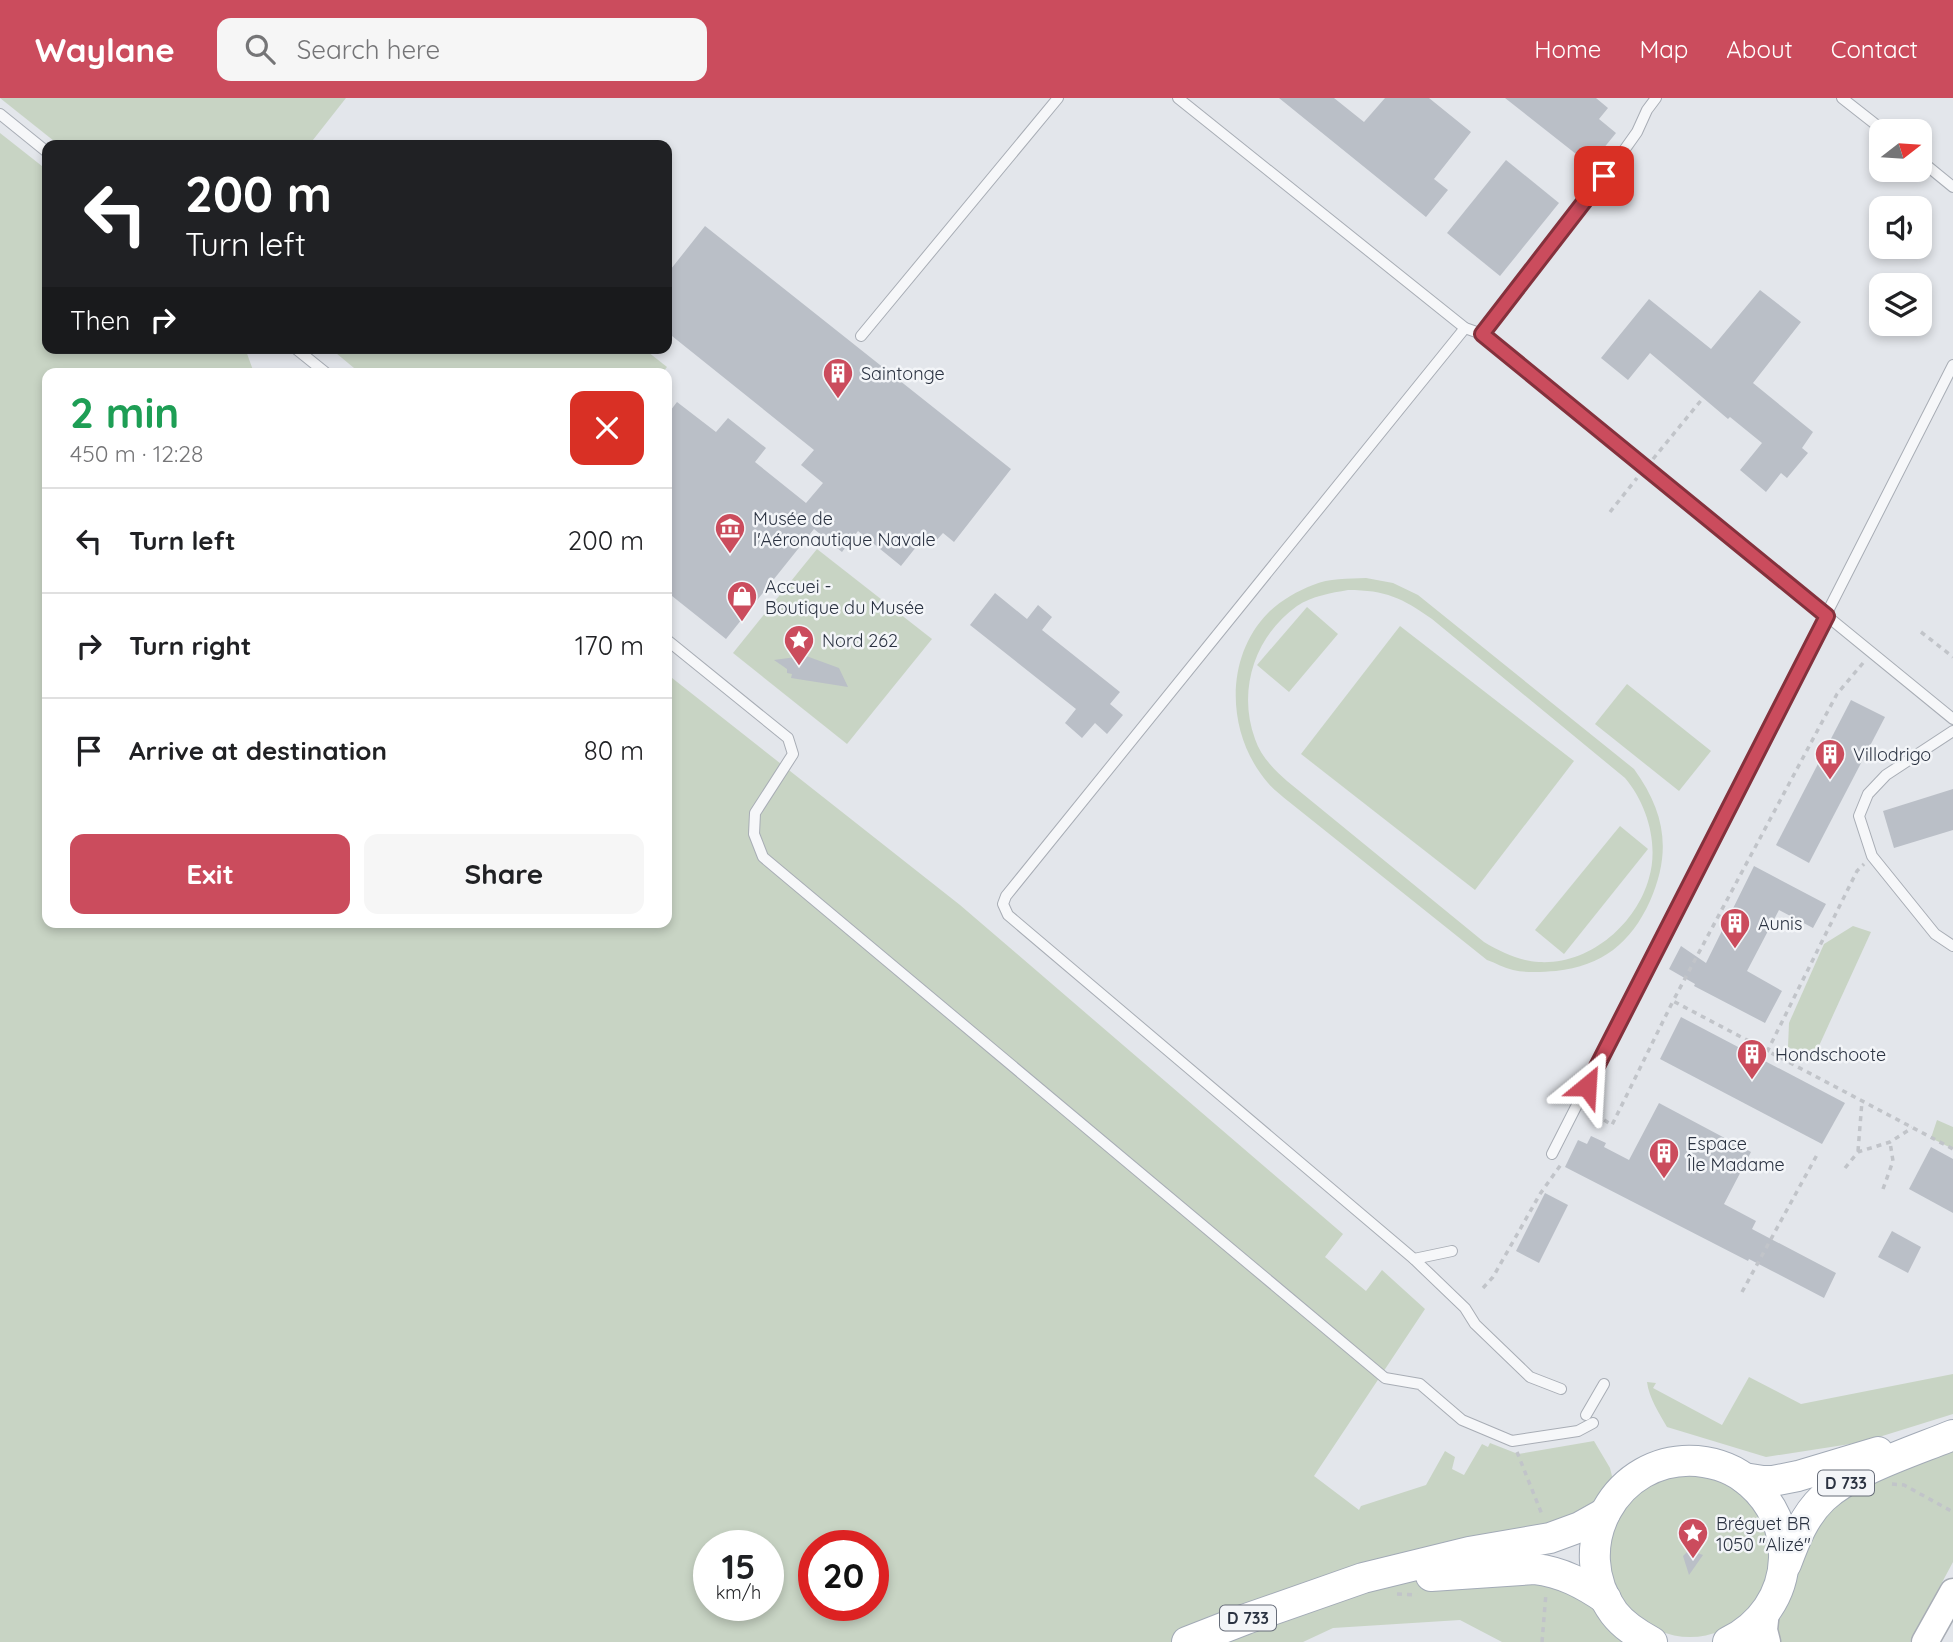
<!DOCTYPE html>
<html lang="en">
<head>
<meta charset="utf-8">
<style>
  :root { --surface:#fff; --page:#f6f6f6; --text:#202124; --muted:#757577; --line:#e0e0e0; --accent:#cb4c5d }
  body { margin:0; font-family:Quicksand,sans-serif; background:var(--page); color:var(--text); height:100vh; display:flex; flex-direction:column; font-size:26px; white-space:nowrap }
  * { box-sizing:border-box; margin:0 }
  p { font-size:23px; color:var(--muted) }
  .icon { flex:none; width:38px; height:38px; fill:none; stroke:currentColor; stroke-width:2; stroke-linecap:round; stroke-linejoin:round }
  .map { position:relative; flex:1; overflow:hidden }
  .side { position:absolute; left:42px; top:270px; width:630px; height:560px; display:flex; flex-direction:column; background:var(--surface); border-radius:14px; box-shadow:0 4px 10px #0003 }
  .side>* { flex:none }
  .top-card { position:absolute; left:42px; top:42px; width:630px; height:214px; border-radius:14px; box-shadow:0 4px 10px #0003; background:#202124; color:#fff; overflow:hidden }
  .needle { width:46px; rotate:73deg }
  .controls { position:absolute; left:1869px; top:21px; display:grid; gap:14px }
  .controls a { display:grid; place-items:center; width:63px; height:63px; border-radius:14px; background:var(--surface); box-shadow:0 4px 10px #0003; font-size:35px }
  .speed { position:absolute; left:693px; top:1432px; display:flex; gap:14px; font-size:35px; font-weight:700; text-align:center }
  .speed>* { display:grid; place-content:center; width:91px; height:91px; border-radius:50%; background:var(--surface); box-shadow:0 4px 10px #0003; line-height:1 }
  .speed small { font-size:18px; font-weight:400 }
  .speed .limit { border:10px solid #d22; background:#fff; color:#111 }
  .pin { position:absolute; display:grid; place-items:center; width:60px; height:60px; color:#fff; margin:-30px; border-radius:14px; box-shadow:0 4px 10px #0006 }
  .me { position:absolute; width:77px; margin:-38px; rotate:27deg; stroke-linejoin:round; filter:drop-shadow(0 0 5px #0008) }
  .turn { display:flex; align-items:center; gap:24px; height:147px; padding:0 28px; font-size:32px }
  .turn .icon { width:91px; height:91px; stroke-width:2.5 }
  .turn b { display:block; font-size:49px; line-height:60px }
  .then { display:flex; align-items:center; height:66px; padding:0 28px; background:#0003; gap:14px; font-size:26px }
  .round { display:grid; place-items:center; flex:none; width:74px; height:74px; border-radius:14px; background:var(--page) }
  .summary { display:flex; align-items:center; justify-content:space-between; height:119px; padding:0 28px }
  h1 { font-size:42px; font-weight:800; line-height:52px; color:#1e9e55 }
  .button { display:flex; gap:14px; margin-top:auto; padding:14px 28px }
  .button a { flex:1; height:80px; border-radius:14px; background:var(--accent); color:#fff; font-size:28px; font-weight:800; line-height:80px; text-align:center }
  .button a+a { background:var(--page); color:var(--text) }
  ul { padding:0; list-style:none }
  li { display:flex; align-items:center; gap:21px; height:105px; padding:0 28px; border-top:2px solid var(--line) }
  li div { flex:1 }
  li b { display:block; font-size:26px }
  li em { font-style:normal }
  header { display:flex; align-items:center; gap:42px; box-sizing:border-box; height:98px; padding:0 35px; background:var(--accent); color:#fff }
  header strong { font-size:33px }
  nav { display:flex; gap:38px; margin-inline-start:auto; font-size:24px }
  .search { width:490px; height:63px; background:var(--page); display:flex; align-items:center; gap:18px; box-sizing:border-box; padding:0 24px; border-radius:14px; color:var(--muted); font-size:26px }
  .map>svg:first-child { display:block }
</style>
</head>
<body>
<header>
<strong>Waylane</strong>
<div class="search"><svg class="icon" aria-label="search" viewBox="0 0 24 24"><circle cx="10" cy="10" r="6"/><path d="M15 15l6 6"/></svg>Search here</div>
<nav><a>Home</a><a>Map</a><a>About</a><a>Contact</a></nav>
</header>
<div class="map">
<svg width="1953" height="1544" viewBox="0 0 1953 1544">
  <rect width="100%" height="100%" fill="#e3e6eb"/>
  <g fill="#c8d4c4" fill-rule="evenodd">
    <polygon points="0,0 346,0 309,47 59,47"/>
    <path d="M0 35 47 72V250H245L254 275H47V824H667V576L960 807 1343 1136 1325 1159 1366 1193 1382 1172 1425 1211 1314 1378 1359 1412 1361 1408 1426 1387 1445 1353 1455 1359 1452 1371 1464 1377 1482 1346 1488 1349 1490 1345 1518 1356 1594 1343 1610 1370 1613 1382 1608 1399 1464 1481 1547 1486 1585 1498 1601 1522 1623 1544H1502L1460 1522 1333 1530 1303 1544H0ZM709 1447H768V1507H709ZM814 1447H873V1507H814Z"/>
    <polygon points="330,250 643,250 667,269 662,275 360,275"/>
    <polygon points="817,451 932,541 847,646 733,555"/>
    <path d="M1366 480 1393 485 1418 497 1634 671C1665 714 1672 753 1650 803 1631 845 1602 868 1556 873 1542 874 1526 875 1513 872 1504 870 1496 865 1487 862L1288 703C1281 697 1274 692 1268 685 1227 638 1223 561 1268 515 1280 503 1297 493 1313 487 1329 480 1348 481 1366 480ZM1348 492C1386 492 1402 500 1432 521L1625 680C1647 706 1659 746 1649 780 1636 827 1589 867 1539 864 1519 863 1501 854 1484 844L1287 683C1274 671 1261 659 1255 641 1237 592 1255 538 1297 508 1312 498 1331 495 1348 492Z"/>
    <polygon points="1307,509 1338,536 1289,594 1257,567"/>
    <polygon points="1400,528 1574,663 1475,792 1301,656"/>
    <polygon points="1627,586 1711,653 1679,693 1595,626"/>
    <polygon points="1620,728 1648,751 1564,856 1535,832"/>
    <polygon points="1853,828 1871,834 1813,961 1788,949 1789,925 1824,846"/>
    <polygon points="1937,1022 1953,1029 1953,1051 1931,1040"/>
    <path d="M1953 1276V1316L1863 1344 1766 1359 1667 1329C1659 1315 1649 1300 1647 1284L1656 1285 1653 1290 1722 1327 1749 1279 1801 1306Z"/>
    <polygon points="1953,1349 1953,1464 1910,1544 1777,1544 1774,1529 1781,1519 1810,1429 1853,1391"/>
    <circle cx="1690" cy="1458" r="81"/>
  </g>
  <g fill="#babfc7">
    <polygon points="1279,0 1334,0 1364,24 1385,0 1429,0 1471,34 1434,81 1448,92 1426,119"/>
    <polygon points="1505,0 1596,0 1608,10 1599,21 1616,35 1590,67"/>
    <polygon points="1506,62 1559,105 1500,178 1447,135"/>
    <polygon points="705,128 1011,371 954,444 943,435 933,446 924,439 901,468 858,433 842,454 814,431 726,541 667,494 667,317 677,304 716,334 728,320 766,350 755,364 806,405 823,385 801,367 814,352 667,234 667,176"/>
    <polygon points="1760,192 1801,224 1753,285 1813,334 1802,350 1808,355 1787,380 1781,375 1766,394 1740,372 1762,345 1730,319 1728,321 1650,255 1628,282 1601,260 1649,201 1711,251"/>
    <polygon points="995,495 1027,521 1038,507 1052,519 1042,532 1120,594 1110,606 1123,617 1107,636 1095,625 1082,640 1065,625 1076,611 970,527"/>
    <polygon points="798,555 839,570 848,589 791,580 792,576 787,575 787,571 774,562 796,559"/>
    <polygon points="1851,602 1885,619 1809,765 1776,747"/>
    <polygon points="1953,691 1953,732 1894,750 1883,713"/>
    <polygon points="1754,768 1826,806 1813,830 1779,812 1747,873 1782,893 1765,925 1694,888 1695,886 1669,871 1681,848 1706,865"/>
    <polygon points="1681,919 1845,1005 1822,1046 1660,961"/>
    <polygon points="1659,1005 1751,1054 1724,1106 1756,1123 1752,1131 1836,1175 1824,1200 1749,1161 1748,1163 1565,1069 1578,1042 1587,1046 1591,1038 1606,1045 1604,1049 1629,1062"/>
    <polygon points="1931,1049 1953,1061 1953,1115 1909,1091"/>
    <polygon points="1545,1095 1568,1107 1539,1165 1516,1153"/>
    <polygon points="1892,1133 1921,1149 1908,1175 1878,1159"/>
    <polygon points="1689,1452 1703,1457 1689,1477 1683,1458"/>
  </g>
  <g fill="none" stroke-linecap="round" stroke-linejoin="round">
    <g stroke="#a8adb5" stroke-width="12">
      <g id="lane">
        <polyline points="1178,0 1465,230 1482,236 1953,621"/>
        <polyline points="1842,0 1884,33"/>
        <polyline points="0,16 47,54"/>
        <polyline points="1920,62 1953,89"/>
        <polyline points="1465,230 1006,798 1003,806 1008,817 1414,1161 1465,1210 1475,1226 1530,1279 1561,1291"/>
        <polyline points="1482,236 1620,58 1637,34 1647,12 1656,0"/>
        <polyline points="861,238 1058,0"/>
        <polyline points="295,250 326,275"/>
        <polyline points="667,542 788,640 793,656 755,715 754,736 763,759 1385,1280 1420,1286 1462,1322 1512,1343 1578,1333 1593,1325"/>
        <polyline points="1953,633 1886,677 1868,696 1859,718 1872,758 1935,836 1953,848"/>
        <polyline points="1552,1056 1953,267"/>
        <polyline points="1414,1161 1452,1153"/>
        <polyline points="1586,1317 1604,1286"/>
      </g>
    </g>
    <g stroke="#a8adb5" stroke-width="29">
      <g id="secondary">
        <polyline points="1766,1513 1764,1532 1767,1544"/>
        <polyline points="1925,1544 1953,1494"/>
      </g>
    </g>
    <g stroke="#a2aab6" stroke-width="32">
      <g id="primary">
        <polyline points="1744,1380 1763,1383 1773,1383 1798,1378 1878,1354"/>
        <path d="M1786 1466C1795 1442 1804 1418 1823 1400 1853 1372 1914 1353 1953 1337"/>
        <path d="M1431 1478 1535 1471C1562 1474 1584 1486 1606 1501"/>
        <polyline points="1187,1544 1246,1521 1363,1480 1469,1454 1550,1440 1580,1429 1605,1415"/>
        <path d="M1652 1544C1637 1536 1624 1528 1614 1515 1565 1449 1616 1357 1697 1363 1717 1365 1736 1372 1750 1385 1772 1404 1785 1432 1784 1460 1783 1497 1761 1528 1728 1544"/>
      </g>
    </g>
    <g stroke="#c1c4c9" stroke-width="3.5" stroke-dasharray="5 5" stroke-linecap="butt">
      <polyline points="1653,361 1703,300"/>
      <polyline points="1610,414 1637,380"/>
      <polyline points="1921,534 1953,559"/>
      <polyline points="1863,565 1837,596 1673,903 1953,1051"/>
      <polyline points="1767,954 1857,773 1864,766"/>
      <polyline points="1589,1016 1590,1013 1612,1027 1673,903"/>
      <polyline points="1858,1053 1862,1003"/>
      <polyline points="1845,1070 1858,1054 1890,1044 1912,1030"/>
      <polyline points="1883,1091 1893,1063 1890,1044"/>
      <polyline points="1483,1190 1493,1179 1540,1096 1562,1065"/>
      <polyline points="1742,1194 1818,1055"/>
      <polyline points="1517,1354 1543,1419"/>
      <polyline points="1892,1386 1904,1387 1953,1414"/>
      <polyline points="1397,1496 1417,1497"/>
      <polyline points="1542,1544 1546,1495"/>
    </g>
    <use href="#lane" stroke="#f6f7f9" stroke-width="10"/>
    <use href="#secondary" stroke="#fff" stroke-width="26"/>
    <use href="#primary" stroke="#fff" stroke-width="30"/>
  </g>
  <g fill="none" stroke-linecap="round" stroke-linejoin="round">
    <g stroke="#84313c" stroke-width="18">
      <polyline id="route" points="1587,988 1827,518 1482,236 1604,78"/>
    </g>
    <use href="#route" stroke="#cb4c5d" stroke-width="12"/>
  </g>
  <defs>
    <g id="building-pin" transform="scale(1.575)"><path d="M0 17L-7.5 6A9.5 9.5 0 1 1 7.5 6Z" fill="#cb4c5d" stroke="#f3f5f8"/><path d="M-4-6H4V6H1V3H-1V6H-4ZM-2.5-4.3h1.7v1.8h-1.7ZM.8-4.3h1.7v1.8H.8ZM-2.5-1h1.7V.8h-1.7ZM.8-1h1.7V.8H.8Z" fill="#fff"/></g>
    <g id="museum-pin" transform="scale(1.575)"><path d="M0 17L-7.5 6A9.5 9.5 0 1 1 7.5 6Z" fill="#cb4c5d" stroke="#f3f5f8"/><path d="M0-6L6-3V-2H-6V-3ZM-5-1h2V3h-2ZM-1-1h2V3h-2ZM3-1h2V3H3ZM-6 4H6V6H-6Z" fill="#fff"/></g>
    <g id="shop-pin" transform="scale(1.575)"><path d="M0 17L-7.5 6A9.5 9.5 0 1 1 7.5 6Z" fill="#cb4c5d" stroke="#f3f5f8"/><path d="M-5-2.5h2.3a2.7 3.5 0 0 1 5.4 0H5L5.5 6h-11ZM-1.5-2.5h3a1.5 2.3 0 0 0-3 0Z" fill="#fff"/></g>
    <g id="sight-pin" transform="scale(1.575)"><path d="M0 17L-7.5 6A9.5 9.5 0 1 1 7.5 6Z" fill="#cb4c5d" stroke="#f3f5f8"/><path d="M0-6L1.8-2.2L6-1.7L2.9 1.2L3.7 5.4L0 3.3L-3.7 5.4L-2.9 1.2L-6-1.7L-1.8-2.2Z" fill="#fff"/></g>
  </defs>
  <g fill-rule="evenodd">
    <use href="#building-pin" x="838" y="275"/>
    <use href="#museum-pin" x="730" y="430"/>
    <use href="#shop-pin" x="742" y="498"/>
    <use href="#sight-pin" x="799" y="542"/>
    <use href="#building-pin" x="1830" y="656"/>
    <use href="#building-pin" x="1735" y="825"/>
    <use href="#building-pin" x="1752" y="956"/>
    <use href="#building-pin" x="1664" y="1055"/>
    <use href="#sight-pin" x="1693" y="1435"/>
  </g>
  <g text-anchor="middle" dominant-baseline="central" stroke-width="5" stroke-linejoin="round" paint-order="stroke">
    <g fill="#f3f5f8" stroke="#676d79" stroke-width="2">
      <rect x="1818" y="1372.5" width="56" height="25" rx="5"/>
      <rect x="1220" y="1507.5" width="56" height="25" rx="5"/>
    </g>
    <g font-size="16" font-weight="bold" fill="#2b3342">
      <text x="1846" y="1385">D 733</text>
      <text x="1248" y="1520">D 733</text>
    </g>
    <g font-size="18" fill="#2b3342" stroke="#f3f5f8" text-anchor="start">
      <text x="861" y="275">Saintonge</text>
      <text x="753" y="420">Musée de<tspan x="753" dy="21">l'Aéronautique Navale</tspan></text>
      <text x="765" y="488">Accuei -<tspan x="765" dy="21">Boutique du Musée</tspan></text>
      <text x="822" y="542">Nord 262</text>
      <text x="1853" y="656">Villodrigo</text>
      <text x="1758" y="825">Aunis</text>
      <text x="1775" y="956">Hondschoote</text>
      <text x="1687" y="1045">Espace<tspan x="1687" dy="21">Île Madame</tspan></text>
      <text x="1716" y="1425">Bréguet BR<tspan x="1716" dy="21">1050 "Alizé"</tspan></text>
    </g>
  </g>
</svg>
<div class="controls">
<a><svg class="needle" viewBox="-14 -14 28 28"><path d="M0-13l5 13h-10z" fill="#e53935"/><path d="M0 13l5-13h-10z" fill="#757577"/></svg></a>
<a><svg class="icon" aria-label="sound" viewBox="0 0 24 24"><path d="M4 9h4l5-4v14l-5-4H4zM17 9q2 3 0 6"/></svg></a>
<a><svg class="icon" aria-label="layers" viewBox="0 0 24 24"><path d="M12 4l9 5-9 5-9-5zM3 14l9 5 9-5"/></svg></a>
</div>
<div class="speed"><div>15<small>km/h</small></div><div class="limit">20</div></div>
<div class="pin" style="left:1604px;top:78px;background:#d93025"><svg class="icon" aria-label="arrive" viewBox="0 0 24 24"><path d="M6 21V4h12l-3 4 3 4H6"/></svg></div>
<svg class="me" style="left:1587px;top:988px" viewBox="-20 -20 40 40"><path d="M0-17L14 15 0 8-14 15z" fill="#cb4c5d" stroke="#fff" stroke-width="4"/></svg>
<div class="top-card">
<div class="turn"><svg class="icon" aria-label="left" viewBox="0 0 24 24"><path d="M17 20v-9H6M10 6l-5 5 5 5"/></svg><div><b>200 m</b>Turn left</div></div>
<div class="then">Then<svg class="icon" aria-label="right" viewBox="0 0 24 24"><path d="M7 20v-9h11M14 6l5 5-5 5"/></svg></div>
</div>
<section class="side">
<div class="summary"><div><h1>2 min</h1><p>450 m · 12:28</p></div><a class="round" style="background:#d93025;color:#fff"><svg class="icon" aria-label="close" viewBox="0 0 24 24"><path d="M6 6l12 12M18 6L6 18"/></svg></a></div>
<ul>
<li><svg class="icon" aria-label="left" viewBox="0 0 24 24"><path d="M17 20v-9H6M10 6l-5 5 5 5"/></svg><div><b>Turn left</b></div><em>200 m</em></li>
<li><svg class="icon" aria-label="right" viewBox="0 0 24 24"><path d="M7 20v-9h11M14 6l5 5-5 5"/></svg><div><b>Turn right</b></div><em>170 m</em></li>
<li><svg class="icon" aria-label="arrive" viewBox="0 0 24 24"><path d="M6 21V4h12l-3 4 3 4H6"/></svg><div><b>Arrive at destination</b></div><em>80 m</em></li>
</ul>
<div class="button"><a>Exit</a><a>Share</a></div>
</section>
</div>
</body>
</html>
